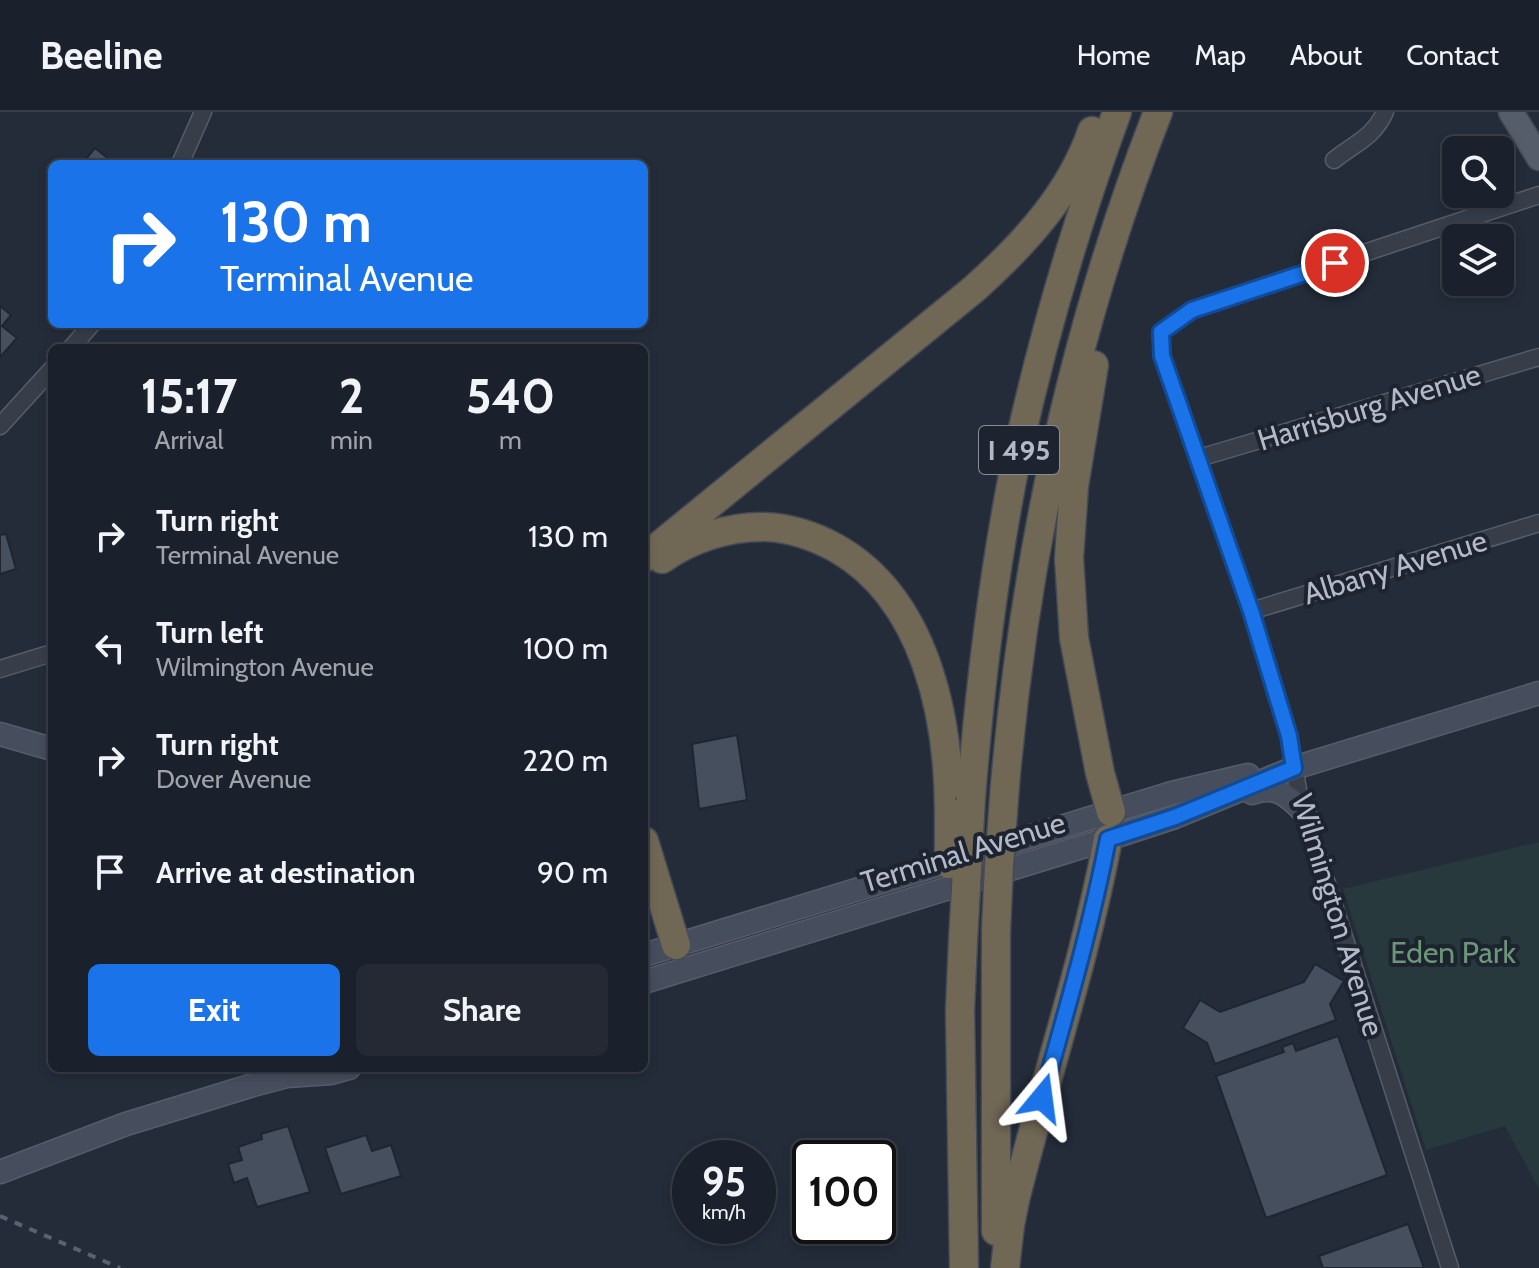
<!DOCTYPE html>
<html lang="en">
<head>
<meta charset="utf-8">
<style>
  :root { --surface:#1b212c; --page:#242934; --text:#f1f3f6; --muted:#a0a3a9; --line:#393e48; --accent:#1a73e8 }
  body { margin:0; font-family:Cabin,sans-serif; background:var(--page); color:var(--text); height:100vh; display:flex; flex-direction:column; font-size:30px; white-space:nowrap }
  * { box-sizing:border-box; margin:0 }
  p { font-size:26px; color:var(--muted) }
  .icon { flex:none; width:44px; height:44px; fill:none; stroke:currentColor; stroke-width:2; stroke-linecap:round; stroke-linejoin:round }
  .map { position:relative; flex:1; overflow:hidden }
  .panel { position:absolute; left:48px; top:232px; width:600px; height:728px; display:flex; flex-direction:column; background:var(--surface); border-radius:12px; box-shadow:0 4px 12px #0003,0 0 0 2px var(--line) }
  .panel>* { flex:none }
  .top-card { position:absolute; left:48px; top:48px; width:600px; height:168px; border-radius:12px; box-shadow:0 4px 12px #0003,0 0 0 2px var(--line); background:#1a73e8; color:#fff; overflow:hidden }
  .tools { position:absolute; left:1442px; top:24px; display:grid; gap:16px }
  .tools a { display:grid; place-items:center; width:72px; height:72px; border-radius:12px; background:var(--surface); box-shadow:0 4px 12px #0003,0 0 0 2px var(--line); font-size:40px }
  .speed { position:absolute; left:672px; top:1028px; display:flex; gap:16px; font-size:40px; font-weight:700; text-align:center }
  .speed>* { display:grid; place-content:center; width:104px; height:104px; border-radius:50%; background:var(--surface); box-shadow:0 4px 12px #0003,0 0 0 2px var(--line); line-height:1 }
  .speed small { font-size:20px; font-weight:400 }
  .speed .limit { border:4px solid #111; border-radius:12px; background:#fff; color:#111 }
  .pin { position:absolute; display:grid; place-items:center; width:68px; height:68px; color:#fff; margin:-34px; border:4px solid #fff; border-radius:50%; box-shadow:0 2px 8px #0007 }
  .me { position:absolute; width:88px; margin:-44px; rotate:16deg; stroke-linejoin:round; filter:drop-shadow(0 0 6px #0008) }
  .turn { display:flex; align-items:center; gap:28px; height:168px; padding:0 40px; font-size:36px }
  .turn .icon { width:104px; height:104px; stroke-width:2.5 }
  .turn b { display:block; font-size:56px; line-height:68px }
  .eta { display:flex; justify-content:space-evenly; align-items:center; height:136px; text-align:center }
  .eta b { font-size:48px; font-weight:700; line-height:56px }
  .cta { display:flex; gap:16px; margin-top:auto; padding:16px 40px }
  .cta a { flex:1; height:92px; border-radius:12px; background:var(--accent); color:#fff; font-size:32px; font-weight:700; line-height:92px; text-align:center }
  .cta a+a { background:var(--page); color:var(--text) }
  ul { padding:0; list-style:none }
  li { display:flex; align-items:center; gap:24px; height:112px; padding:0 40px }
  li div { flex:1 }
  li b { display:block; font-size:30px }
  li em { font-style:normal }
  header { display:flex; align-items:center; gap:48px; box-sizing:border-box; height:112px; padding:0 40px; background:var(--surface); border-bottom:2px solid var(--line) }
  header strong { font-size:38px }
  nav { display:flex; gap:44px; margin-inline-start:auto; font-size:28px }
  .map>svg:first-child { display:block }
</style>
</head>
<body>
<header>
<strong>Beeline</strong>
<nav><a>Home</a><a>Map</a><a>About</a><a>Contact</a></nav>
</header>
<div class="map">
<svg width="1539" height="1156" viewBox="0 0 1539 1156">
  <rect width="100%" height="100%" fill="#242c3a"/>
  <polygon fill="#27393c" points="1539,730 1539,1077 1505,1014 1426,1038 1343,777"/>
  <g fill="#454f5e" stroke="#1f2531" stroke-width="2">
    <polygon points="95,36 115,52 82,52"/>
    <polygon points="0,194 11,203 2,214 17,226 0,245"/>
    <polygon points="6,422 16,457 0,462 0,423"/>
    <polygon points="737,623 747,688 699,697 692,632"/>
    <polygon points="1315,852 1344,869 1330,892 1336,908 1215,952 1207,931 1183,916 1200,888 1220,900 1304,870"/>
    <polygon points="1338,924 1387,1063 1266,1106 1216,964 1284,940 1282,935 1293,931 1296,939"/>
    <polygon points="288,1014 310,1080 257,1095 247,1066 234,1071 228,1052 242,1048 238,1035 262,1027 261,1022"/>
    <polygon points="366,1023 372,1039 391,1033 401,1064 341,1082 325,1036"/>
    <polygon points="1408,1112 1424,1156 1323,1156 1319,1144"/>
  </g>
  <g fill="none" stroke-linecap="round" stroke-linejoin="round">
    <g stroke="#565c68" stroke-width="19">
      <g id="street">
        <path d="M1334 48C1355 31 1373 26 1385 0"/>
        <polyline points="180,52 203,0"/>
        <polyline points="71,236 92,212"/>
        <polyline points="0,314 52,257"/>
        <polyline points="1199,346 1539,245"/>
        <polyline points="1251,499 1539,411"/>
        <polyline points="0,557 52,541"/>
        <polyline points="1450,1156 1299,684 1289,624 1251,499 1162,244 1161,220 1192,198 1539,83"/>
      </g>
    </g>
    <g stroke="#565c68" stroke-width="25">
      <g id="secondary">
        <polyline points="0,622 52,637"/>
        <path d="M1252 681C1277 672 1288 684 1305 701"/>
        <polyline points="644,843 1172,681 1248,663"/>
        <polyline points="644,870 1108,727 1175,705 1294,656 1539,581"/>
        <polyline points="0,1060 126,1012 253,973 287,964 331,961 349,956"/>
      </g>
    </g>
    <g stroke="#414753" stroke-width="27">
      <polyline id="primary" points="1511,0 1539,46"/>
    </g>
    <g stroke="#434955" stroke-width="31">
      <g id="highway">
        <polyline points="1094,253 1074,374 1069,446 1074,526 1100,661 1111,700"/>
        <path d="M644 446 974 177C1023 133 1070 83 1092 19"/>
        <path d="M662 447C692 426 730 414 766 415 791 416 814 424 836 436 926 487 949 606 949 700"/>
        <path d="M1005 673C1025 444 1074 215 1158 0"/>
        <path d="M971 686C980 571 994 456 1017 343 1042 227 1076 112 1117 0"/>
        <polyline points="644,729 676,833"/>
        <polyline points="963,829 960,898 964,1156"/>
        <polyline points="996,1119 996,818"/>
        <path d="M1005 1156 1010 1113 1015 1088C1045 967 1085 849 1108 727"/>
      </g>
    </g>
    <use href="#street" stroke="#373e4a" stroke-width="16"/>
    <use href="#secondary" stroke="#464d5d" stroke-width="22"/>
    <use href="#primary" stroke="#555d6a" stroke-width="24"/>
    <use href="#highway" stroke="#706755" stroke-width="28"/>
    <polyline stroke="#5a6271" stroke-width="4" stroke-dasharray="8 8" stroke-linecap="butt" points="0,1104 120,1156"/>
    <g stroke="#434955" stroke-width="31" stroke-linecap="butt">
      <g id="highway-bridge">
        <polyline points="949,700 949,752"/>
        <polyline points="996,818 999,754 1005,673"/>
        <polyline points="963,829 971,686"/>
      </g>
    </g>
    <use href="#highway-bridge" stroke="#706755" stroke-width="28"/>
  </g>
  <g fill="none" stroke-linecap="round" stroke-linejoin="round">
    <g stroke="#114b97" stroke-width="20">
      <path id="route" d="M1042 986C1066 900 1091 815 1108 727L1175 705 1294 656 1289 624 1251 499 1162 244 1161 220 1192 198 1335 151"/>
    </g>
    <use href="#route" stroke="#1a73e8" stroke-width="14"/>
  </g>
  <g text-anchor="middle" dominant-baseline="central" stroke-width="8" stroke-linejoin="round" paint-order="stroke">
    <rect fill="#1d232f" stroke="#868c99" stroke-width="2" x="979" y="314" width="80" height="48" rx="6"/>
    <g font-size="28" font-weight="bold" fill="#b3b9c6">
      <text x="1019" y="338">I 495</text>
    </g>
    <g font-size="30" fill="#b3b9c6" stroke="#1d232f">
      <text transform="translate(1369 295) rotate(-17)">Harrisburg Avenue</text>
      <text transform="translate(1395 455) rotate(-17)">Albany Avenue</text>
      <text transform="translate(963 740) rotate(-17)">Terminal Avenue</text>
      <text transform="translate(1338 803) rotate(73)">Wilmington Avenue</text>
    </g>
    <g font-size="30" fill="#6b9678" stroke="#1d232f">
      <text x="1453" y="840">Eden Park</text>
    </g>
  </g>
</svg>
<div class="tools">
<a><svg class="icon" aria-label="search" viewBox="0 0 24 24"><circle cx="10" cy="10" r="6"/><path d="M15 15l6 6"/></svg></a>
<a><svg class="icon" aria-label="layers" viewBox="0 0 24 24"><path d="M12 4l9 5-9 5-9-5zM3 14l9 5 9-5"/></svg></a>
</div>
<div class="speed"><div>95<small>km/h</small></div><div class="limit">100</div></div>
<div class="pin" style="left:1335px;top:151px;background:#d93025"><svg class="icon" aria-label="arrive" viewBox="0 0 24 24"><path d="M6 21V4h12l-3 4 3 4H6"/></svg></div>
<svg class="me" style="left:1042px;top:986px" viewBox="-20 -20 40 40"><path d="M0-17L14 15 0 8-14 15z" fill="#1a73e8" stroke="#fff" stroke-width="4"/></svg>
<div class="top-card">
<div class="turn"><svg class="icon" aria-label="right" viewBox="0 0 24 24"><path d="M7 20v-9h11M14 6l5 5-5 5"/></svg><div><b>130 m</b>Terminal Avenue</div></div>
</div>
<section class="panel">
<div class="eta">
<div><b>15:17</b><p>Arrival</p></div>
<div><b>2</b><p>min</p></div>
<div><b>540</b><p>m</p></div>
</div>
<ul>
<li><svg class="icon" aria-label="right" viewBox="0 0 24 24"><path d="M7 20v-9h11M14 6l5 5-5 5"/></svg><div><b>Turn right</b><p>Terminal Avenue</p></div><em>130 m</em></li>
<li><svg class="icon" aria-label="left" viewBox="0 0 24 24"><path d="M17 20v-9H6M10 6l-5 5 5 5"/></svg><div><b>Turn left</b><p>Wilmington Avenue</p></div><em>100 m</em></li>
<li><svg class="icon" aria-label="right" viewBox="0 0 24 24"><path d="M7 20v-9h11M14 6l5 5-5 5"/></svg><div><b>Turn right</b><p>Dover Avenue</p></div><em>220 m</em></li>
<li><svg class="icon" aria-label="arrive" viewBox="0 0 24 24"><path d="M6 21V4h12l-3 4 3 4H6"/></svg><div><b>Arrive at destination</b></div><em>90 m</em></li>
</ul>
<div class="cta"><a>Exit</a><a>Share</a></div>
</section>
</div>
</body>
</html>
